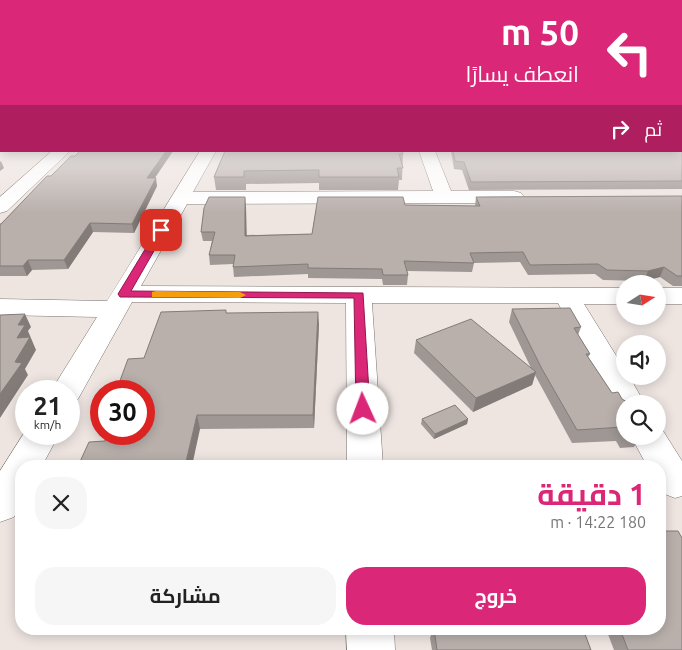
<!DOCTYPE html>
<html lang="ar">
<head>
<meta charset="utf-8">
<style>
  :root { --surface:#fff; --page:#f6f6f6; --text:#222; --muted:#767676; --accent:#db2777 }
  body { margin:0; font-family:Ubuntu,Cairo,sans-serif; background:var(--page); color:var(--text); direction:rtl; height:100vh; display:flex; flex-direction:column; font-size:19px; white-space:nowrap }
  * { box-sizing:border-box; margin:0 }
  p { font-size:16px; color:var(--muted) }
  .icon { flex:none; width:28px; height:28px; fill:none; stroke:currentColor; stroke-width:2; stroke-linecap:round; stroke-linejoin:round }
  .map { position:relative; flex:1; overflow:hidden; direction:ltr }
  .drawer { position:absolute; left:15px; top:460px; width:651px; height:175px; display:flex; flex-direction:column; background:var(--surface); border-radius:20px; box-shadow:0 2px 12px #0003; direction:rtl }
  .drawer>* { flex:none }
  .hud { position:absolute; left:0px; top:0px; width:682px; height:152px; box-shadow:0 2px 12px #0003; direction:rtl; background:#db2777; color:#fff; overflow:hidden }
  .needle { width:32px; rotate:78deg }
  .tools { position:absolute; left:616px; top:275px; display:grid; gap:10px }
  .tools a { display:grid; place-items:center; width:50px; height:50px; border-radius:50%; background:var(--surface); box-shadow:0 2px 12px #0003; font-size:25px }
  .speed { position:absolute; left:15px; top:380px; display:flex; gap:10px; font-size:25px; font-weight:700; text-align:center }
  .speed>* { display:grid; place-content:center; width:65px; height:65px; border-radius:50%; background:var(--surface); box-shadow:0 2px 12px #0003; line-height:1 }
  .speed small { font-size:12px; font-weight:400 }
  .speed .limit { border:8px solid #d22; background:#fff; color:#111 }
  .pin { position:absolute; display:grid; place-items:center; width:42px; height:42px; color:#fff; margin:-21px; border-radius:10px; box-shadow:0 2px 8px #0006 }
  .me { position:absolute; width:55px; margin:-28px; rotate:358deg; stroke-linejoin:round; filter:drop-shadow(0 0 4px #0008) }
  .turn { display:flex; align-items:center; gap:18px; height:105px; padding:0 20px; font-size:22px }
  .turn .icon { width:65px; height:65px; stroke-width:2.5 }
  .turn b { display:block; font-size:35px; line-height:42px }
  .then { display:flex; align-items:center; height:48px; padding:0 20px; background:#0003; gap:10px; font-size:19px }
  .round { display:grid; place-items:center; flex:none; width:52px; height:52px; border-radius:20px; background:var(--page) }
  .headline { display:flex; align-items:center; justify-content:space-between; height:85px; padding:0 20px }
  h1 { font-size:30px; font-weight:700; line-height:38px; color:var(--accent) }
  .cta { display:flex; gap:10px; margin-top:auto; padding:10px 20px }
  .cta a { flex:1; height:58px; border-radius:20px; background:var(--accent); color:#fff; font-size:20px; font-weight:700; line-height:58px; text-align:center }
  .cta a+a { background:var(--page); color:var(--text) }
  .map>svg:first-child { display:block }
</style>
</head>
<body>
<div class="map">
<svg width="682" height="650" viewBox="0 0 682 650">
  <rect width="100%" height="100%" fill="#eee5e1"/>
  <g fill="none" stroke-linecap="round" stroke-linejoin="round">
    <g stroke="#7b736f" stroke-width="1">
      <g id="minor">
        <rect x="0" y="135" width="1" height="10"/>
        <polygon points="52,151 70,151 7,211 0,213 0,197"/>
        <polygon points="200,151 216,151 193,192 433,191 419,151 435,151 451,191 514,191 521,193 524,197 521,201 514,203 187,204 141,286 625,288 625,304 584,304 625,370 625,376 629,376 645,404 625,404 625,415 617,412 558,303 372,303 383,466 347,466 346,303 132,302 78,399 69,402 69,391 51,391 97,317 0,315 0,299 107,301"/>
        <rect x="658" y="288" width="24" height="16"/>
        <polygon points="658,426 660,426 682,461 682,496 675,498 662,493 660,466 647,466 631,436 658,436"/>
        <polygon points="26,430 26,434 59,434 42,466 21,466 21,504 14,517 0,522 0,471"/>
        <polygon points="346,629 394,629 395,650 347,650"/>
      </g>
    </g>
    <use href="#minor" fill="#fff" fill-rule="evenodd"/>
  </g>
  <g fill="#9f9794">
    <polygon points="682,122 682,189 469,190 462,170 454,169 451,151 681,151"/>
    <polygon points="80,151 173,151 155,178 157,186 134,233 93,232 68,269 32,270 27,276 0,276 0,224 1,224 51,176 75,156"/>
    <polygon points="225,151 403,154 402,180 399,180 398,190 319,190 319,183 246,184 246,190 216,190 214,177"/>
    <polygon points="682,196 682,286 673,286 660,277 644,281 603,280 595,274 528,275 520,262 474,263 472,272 407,271 408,275 407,285 383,285 382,279 308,278 308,274 234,277 233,267 233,264 210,265 209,255 212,241 203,241 201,232 246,206 246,235 312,234 405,205 475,206 476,197"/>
    <polygon points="512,309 581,327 578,335 590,354 588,357 612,393 622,399 625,404 625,436 640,436 634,447 620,448 616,441 572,443 535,375 532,385 473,412 414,353 416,340 531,368 509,322"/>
    <polygon points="227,313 319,324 314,428 200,429 144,434 144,391 119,391 118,386 144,358"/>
    <polygon points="422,419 468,419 467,424 434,439 421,424"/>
    <polygon points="433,629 583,629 591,650 432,650 430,638"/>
    <polygon points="606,629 660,629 682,650 614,650"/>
  </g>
  <g fill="#827b78">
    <polygon points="166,151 173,151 149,186 147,178"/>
    <polygon points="1,161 4,168 0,171 0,162"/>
    <polygon points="156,178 157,186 134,233 132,224"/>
    <polygon points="245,197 246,206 247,245 245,236"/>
    <polygon points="90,223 93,232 68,269 64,260"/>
    <polygon points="28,260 32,270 27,276 23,266"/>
    <polygon points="664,267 660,277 644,281 648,271"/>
    <polygon points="318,312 319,324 314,428 313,415"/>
    <polygon points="25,314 31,327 28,331 36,350 25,369 28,375 0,418 0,394 17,338 18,325"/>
    <polygon points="536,372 532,385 473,412 476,398"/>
    <polygon points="197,415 200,429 192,466 185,466"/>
    <polygon points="468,419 467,424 434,439 435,434"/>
  </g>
  <g fill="#b9b0ac" stroke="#827b78">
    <polygon points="681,122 682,122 682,181 471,182 464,162 455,161 453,151 681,151"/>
    <polygon points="80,151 166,151 147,178 156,178 132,224 90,223 64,260 28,260 23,266 0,266 0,224 1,224 47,176 51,176 71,156 75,156"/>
    <polygon points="225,151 402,151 403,154 399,154 403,168 397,168 399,177 319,177 319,170 244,171 244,177 214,177"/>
    <polygon points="682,196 682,276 677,276 664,267 648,271 607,270 598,264 530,265 523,252 470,253 474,263 404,261 408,275 383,275 382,269 308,268 308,264 233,267 235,255 209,255 215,232 201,232 204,208 209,197 245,197 245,236 312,234 318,197 403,197 405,205 480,206 476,197"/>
    <polygon points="570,308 581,327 574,328 590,354 586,354 612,393 618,392 622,399 627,402 629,404 625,404 625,430 623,427 577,430 542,369 512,309"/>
    <polygon points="226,310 226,313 318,312 313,415 197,415 185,466 78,466 89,442 105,441 108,434 144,434 144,391 135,391 137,386 118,386 128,359 144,358 161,312"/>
    <polygon points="25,314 18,325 25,325 17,338 30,337 15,362 22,363 0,394 0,315"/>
    <polygon points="471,319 536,372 476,398 416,340"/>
    <polygon points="455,405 468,419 435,434 422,419"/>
    <polygon points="660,531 678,531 682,538 682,650 628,650 620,629 660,629"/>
    <polygon points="434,629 583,629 591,650 437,650"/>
  </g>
  <linearGradient id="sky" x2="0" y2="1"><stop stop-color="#a3a2b3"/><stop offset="0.57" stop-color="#f7f3f2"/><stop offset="1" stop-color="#f7f3f2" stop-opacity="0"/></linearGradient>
  <rect width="682" height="213" fill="url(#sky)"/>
  <polygon fill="#db2777" stroke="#8e194d" points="158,228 166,230 131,291 363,293 370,409 368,413 363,414 356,409 354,298 120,297 118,294"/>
  <polygon fill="#f59e0b" points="156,291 240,292 246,295 240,298 152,297 152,292"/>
</svg>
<div class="tools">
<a><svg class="needle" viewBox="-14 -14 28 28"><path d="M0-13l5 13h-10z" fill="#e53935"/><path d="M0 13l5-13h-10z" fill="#767676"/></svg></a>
<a><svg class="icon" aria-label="sound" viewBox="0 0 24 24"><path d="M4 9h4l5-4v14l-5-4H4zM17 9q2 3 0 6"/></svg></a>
<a><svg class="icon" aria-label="search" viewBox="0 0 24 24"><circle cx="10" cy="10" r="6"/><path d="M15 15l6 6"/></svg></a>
</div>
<div class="speed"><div>21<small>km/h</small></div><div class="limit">30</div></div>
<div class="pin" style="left:161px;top:230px;background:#d93025"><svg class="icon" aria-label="arrive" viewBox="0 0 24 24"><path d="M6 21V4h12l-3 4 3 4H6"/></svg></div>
<svg class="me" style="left:363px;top:409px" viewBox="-20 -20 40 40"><circle r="19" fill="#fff"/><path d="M0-13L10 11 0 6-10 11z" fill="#db2777"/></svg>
<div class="hud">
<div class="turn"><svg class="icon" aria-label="left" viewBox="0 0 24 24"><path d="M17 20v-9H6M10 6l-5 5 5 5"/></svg><div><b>50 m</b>انعطف يسارًا</div></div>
<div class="then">ثم<svg class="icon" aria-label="right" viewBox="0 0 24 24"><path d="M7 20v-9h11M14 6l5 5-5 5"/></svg></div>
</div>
<section class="drawer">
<div class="headline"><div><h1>1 دقيقة</h1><p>180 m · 14:22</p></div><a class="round"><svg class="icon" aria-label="close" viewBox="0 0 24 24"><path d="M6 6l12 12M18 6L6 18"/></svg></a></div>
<div class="cta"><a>خروج</a><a>مشاركة</a></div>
</section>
</div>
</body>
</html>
